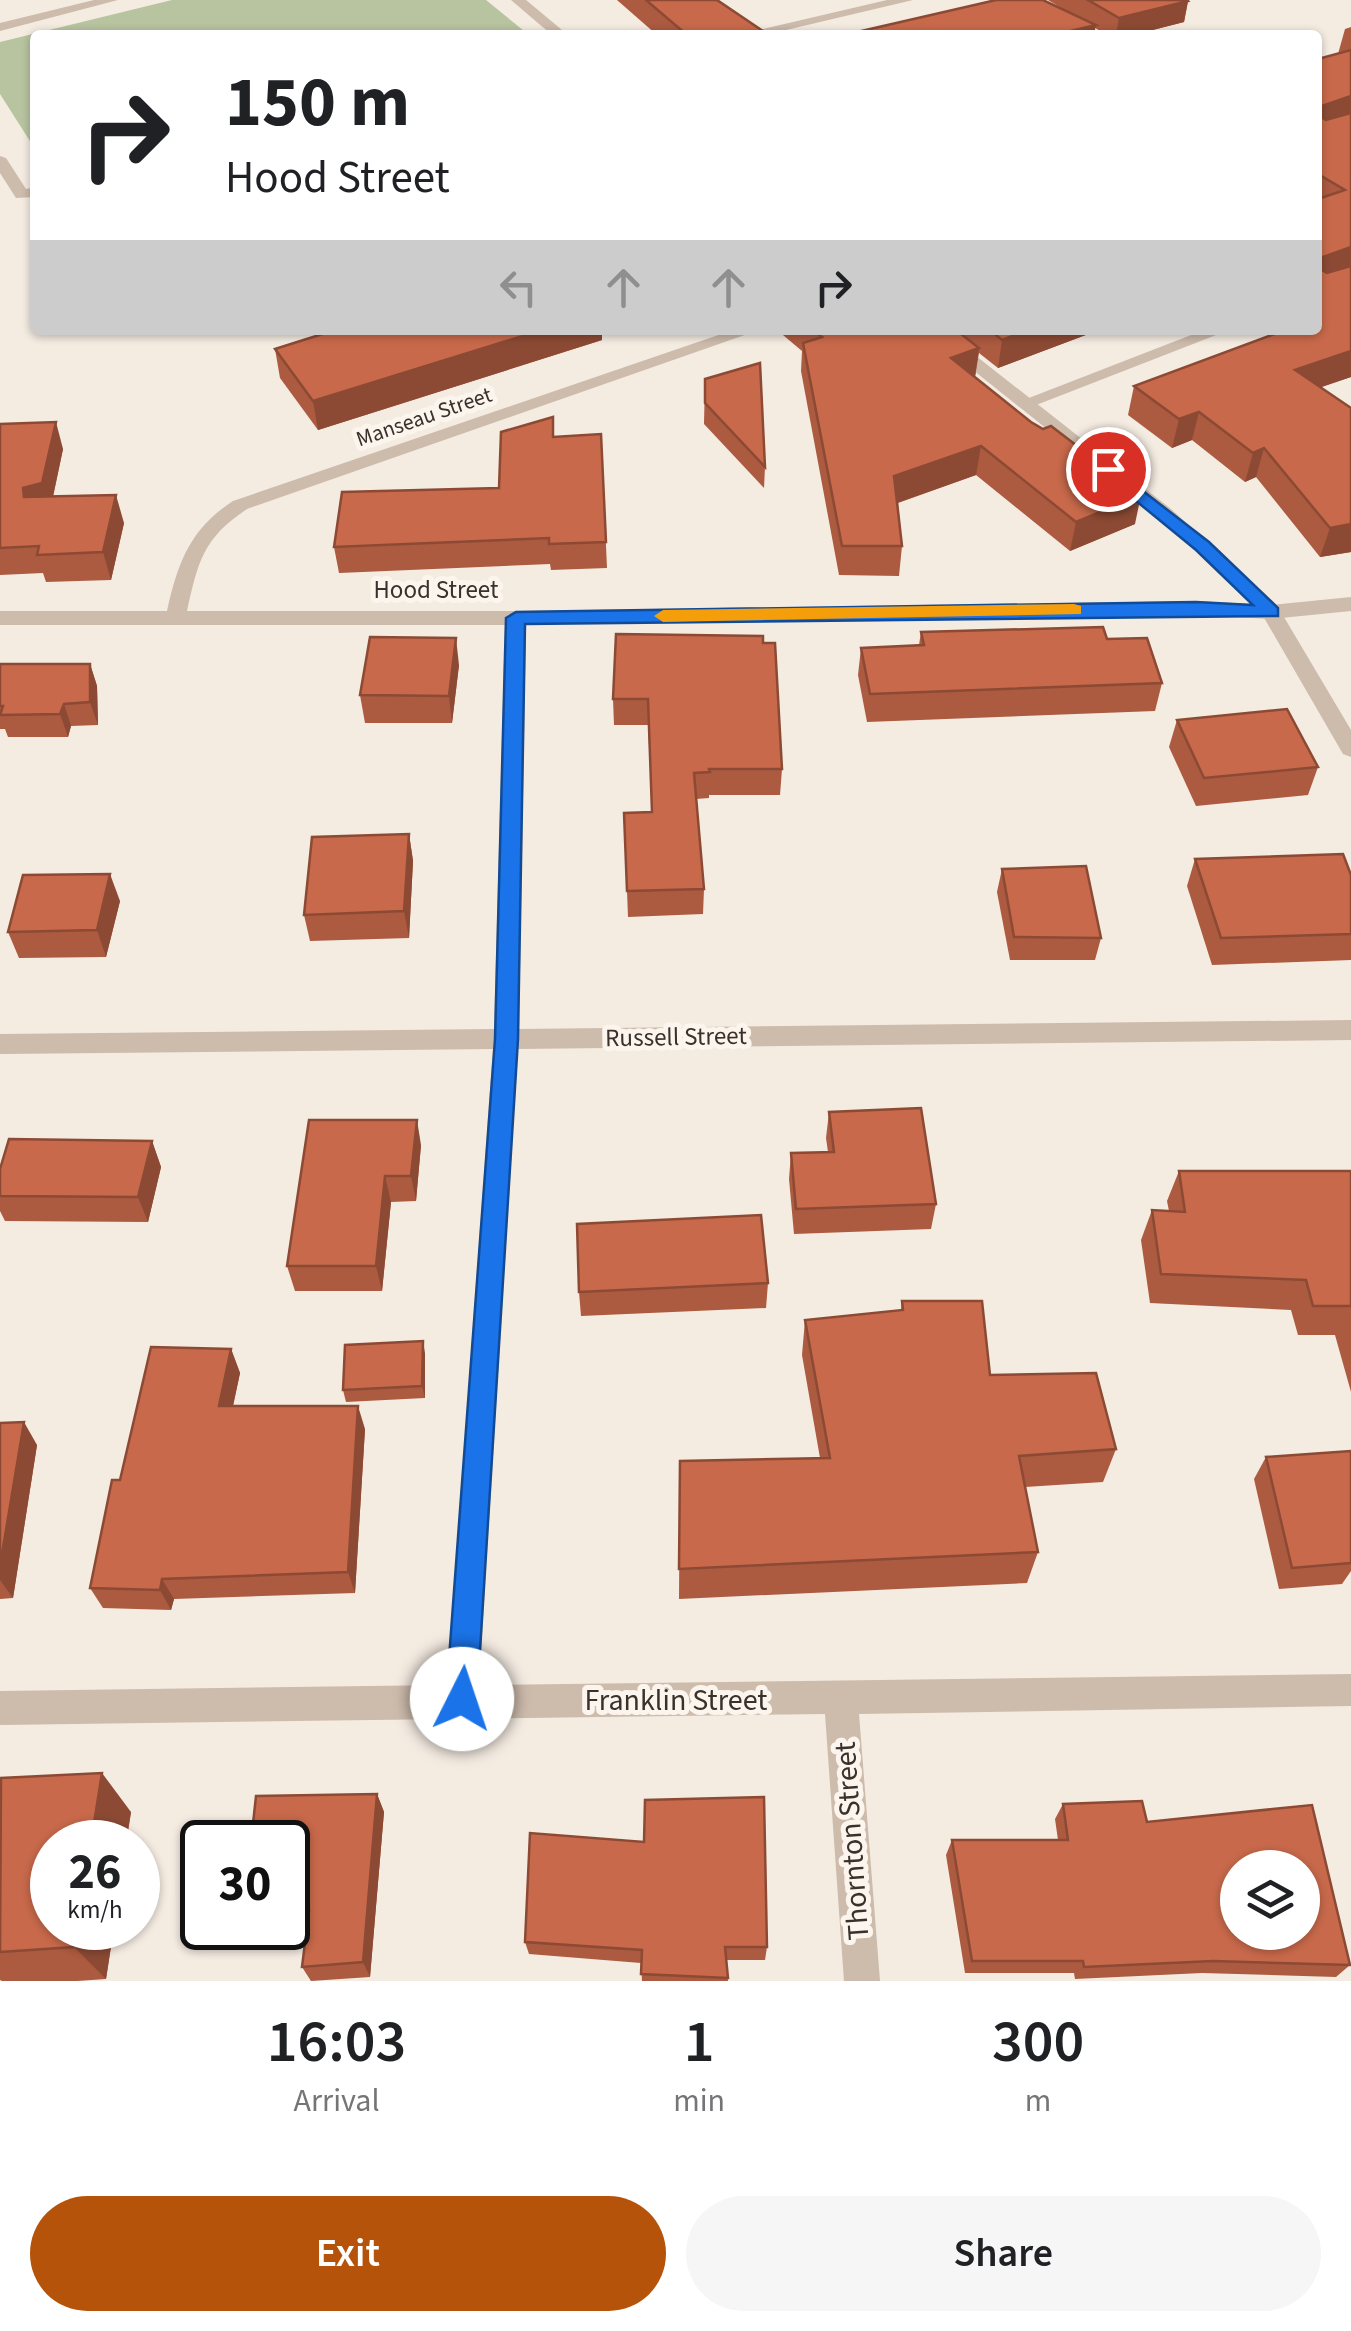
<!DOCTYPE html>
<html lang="en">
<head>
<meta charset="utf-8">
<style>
  :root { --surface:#fff; --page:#f6f6f6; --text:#202124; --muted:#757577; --accent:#b45309 }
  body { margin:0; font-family:"Source Sans 3",sans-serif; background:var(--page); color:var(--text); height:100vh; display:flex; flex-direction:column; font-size:38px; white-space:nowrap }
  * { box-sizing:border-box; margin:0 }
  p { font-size:32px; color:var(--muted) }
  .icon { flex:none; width:55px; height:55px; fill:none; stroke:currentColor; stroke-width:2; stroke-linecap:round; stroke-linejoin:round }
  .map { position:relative; height:1981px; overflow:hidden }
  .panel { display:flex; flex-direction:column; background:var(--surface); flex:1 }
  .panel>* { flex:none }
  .top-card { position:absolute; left:30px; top:30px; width:1292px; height:305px; border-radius:10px; box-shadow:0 2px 8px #0004; background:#fff; color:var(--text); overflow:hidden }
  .tools { position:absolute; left:1220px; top:1850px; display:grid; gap:20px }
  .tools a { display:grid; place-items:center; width:100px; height:100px; border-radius:50%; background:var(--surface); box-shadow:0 2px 8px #0004; font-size:50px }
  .speed { position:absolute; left:30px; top:1820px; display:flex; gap:20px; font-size:50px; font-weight:700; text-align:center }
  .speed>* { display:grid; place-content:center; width:130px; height:130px; border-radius:50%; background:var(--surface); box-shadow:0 2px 8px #0004; line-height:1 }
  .speed small { font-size:25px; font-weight:400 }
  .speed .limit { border:5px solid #111; border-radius:15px; background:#fff; color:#111 }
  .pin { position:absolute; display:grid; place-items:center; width:85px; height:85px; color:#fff; margin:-42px; border:5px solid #fff; border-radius:50%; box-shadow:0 2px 10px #0007 }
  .me { position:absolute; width:110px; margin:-55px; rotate:4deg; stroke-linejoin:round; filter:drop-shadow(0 0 8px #0008) }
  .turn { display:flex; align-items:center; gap:35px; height:210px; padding:0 30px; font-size:45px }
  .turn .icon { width:130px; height:130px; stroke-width:2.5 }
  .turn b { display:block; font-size:70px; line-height:85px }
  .lanes { display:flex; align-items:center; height:95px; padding:0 30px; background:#0003; justify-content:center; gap:50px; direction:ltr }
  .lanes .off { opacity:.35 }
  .eta { display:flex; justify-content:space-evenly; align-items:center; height:170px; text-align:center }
  .eta b { font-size:60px; font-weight:600; line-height:70px }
  .primary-button { display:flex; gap:20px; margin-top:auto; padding:20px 30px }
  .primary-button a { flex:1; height:115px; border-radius:60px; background:var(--accent); color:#fff; font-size:40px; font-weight:600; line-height:115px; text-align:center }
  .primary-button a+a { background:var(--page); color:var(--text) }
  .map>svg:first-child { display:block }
</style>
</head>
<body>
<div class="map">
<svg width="1351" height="1981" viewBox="0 0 1351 1981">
  <rect width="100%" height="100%" fill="#f4ebe1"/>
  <polygon fill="#b8c4a0" points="172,0 486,0 529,35 35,35 35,149 0,94 0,42"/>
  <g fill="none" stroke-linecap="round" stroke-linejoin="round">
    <g fill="#cdbbac" fill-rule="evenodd">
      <polygon points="94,0 118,0 0,31 0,23"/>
      <polygon points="887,0 913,0 765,35 738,35"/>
      <polygon points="0,156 6,158 26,189 35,187 35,197 16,198 0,173"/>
      <path d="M733 330H759L247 509C203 538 198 562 187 611H516L1196 601 1271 605 1351 597V611L1271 619 1196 615 526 624 519 1029 1351 1020V1040L518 1049 479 1685 1351 1674V1706L859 1714 880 1981H844L825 1714 0 1725V1691L447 1685 493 1049 0 1054V1034L494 1029 505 625H0V611H167C178 562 190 529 233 501Z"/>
      <polygon points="1204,330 1229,330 1031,407 1019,407 1016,403"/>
    </g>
    <g fill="#cdbbac" fill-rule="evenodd">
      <polygon points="511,0 526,0 568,35 552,35"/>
      <polygon points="923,330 943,330 1171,509 1278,607 1351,730 1351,757 1343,754 1263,616 1231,582 1157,517"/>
    </g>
  </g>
  <g fill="#ac5a40">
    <polygon points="617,0 717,0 769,35 657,35"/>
    <polygon points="1048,0 1187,0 1188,1 1184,22 1133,35 1107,35"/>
    <polygon points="1351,27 1351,377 1320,387 1351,408 1351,552 1320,557 1256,477 1245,482 1192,440 1172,448 1128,415 1134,386 1272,335 1265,330 1318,330 1318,59 1338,54 1345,29"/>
    <polygon points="777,330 1092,330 1091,333 998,368 979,353 975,377 1135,524 1070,551 976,475 898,503 902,546 899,576 839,575 801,371 802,351"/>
    <polygon points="602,340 318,430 280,378 275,349"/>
    <polygon points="705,379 765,467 764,488 704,424"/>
    <polygon points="553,417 554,437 601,434 607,568 551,570 550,564 339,573 334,547 499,488"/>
    <polygon points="0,424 63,449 53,497 124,523 111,580 46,582 43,573 0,575"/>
    <polygon points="921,632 1162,683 1155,711 867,722 858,675 861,648 919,645"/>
    <polygon points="616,634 782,769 780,795 709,795 709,798 696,799 704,889 703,914 628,917 624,813 652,812 648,725 614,725 613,699"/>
    <polygon points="0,664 90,664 97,686 98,725 71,726 68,737 8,737 5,729 0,729"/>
    <polygon points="459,665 452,723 365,723 360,695"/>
    <polygon points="1177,720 1318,767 1308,795 1196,806 1169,747"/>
    <polygon points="409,834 413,861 409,938 310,941 304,915"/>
    <polygon points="1195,859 1351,875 1351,960 1212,965 1187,886"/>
    <polygon points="1002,869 1101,938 1095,960 1010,960 997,892"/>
    <polygon points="120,901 106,957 19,958 8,932"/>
    <polygon points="829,1112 936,1204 931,1229 794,1234 789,1179 791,1153 828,1152 826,1138"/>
    <polygon points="309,1120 421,1145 416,1201 391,1202 382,1291 295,1291 287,1266"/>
    <polygon points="152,1141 161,1167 148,1222 5,1221 0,1211 0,1169"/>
    <polygon points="1179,1171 1351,1171 1351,1392 1335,1335 1298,1335 1291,1310 1150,1303 1141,1240 1152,1210 1169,1211 1167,1201"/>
    <polygon points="768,1283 766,1308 581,1316 579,1292"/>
    <polygon points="902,1301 990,1375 1116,1449 1103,1482 1025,1487 1038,1552 1027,1583 679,1599 680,1461 820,1458 802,1355 805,1320 901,1310"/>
    <polygon points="231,1349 240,1373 233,1406 365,1429 355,1593 174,1599 171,1610 103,1608 90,1588 120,1480"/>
    <polygon points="425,1353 425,1398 346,1402 343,1390"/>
    <polygon points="0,1423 37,1445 13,1598 0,1599"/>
    <polygon points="1351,1451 1351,1571 1342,1584 1279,1589 1254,1479 1266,1457"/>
    <polygon points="0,1782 131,1812 106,1979 77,1981 2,1981 0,1980"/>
    <polygon points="377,1794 384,1812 370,1977 311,1981 302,1967 307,1926 288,1927 288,1842"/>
    <polygon points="1063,1804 1147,1822 1350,1965 1336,1977 1202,1973 1075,1979 1074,1973 965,1973 946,1855 952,1840 1058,1840 1055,1819"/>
    <polygon points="525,1942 767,1947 765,1960 726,1960 728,1981 642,1981 641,1963 529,1954"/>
  </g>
  <g fill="#8c4a34">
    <polygon points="1188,1 1184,22 1133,35 1116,35 1119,18"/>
    <polygon points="1096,25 1094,35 1054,35"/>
    <polygon points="1351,96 1351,116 1318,132 1322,106"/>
    <polygon points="1351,247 1351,268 1318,284 1323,257"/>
    <polygon points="542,330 602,330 602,340 318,430 313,401"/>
    <polygon points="621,330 639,330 621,334"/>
    <polygon points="1028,330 1092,330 1091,333 998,368 1002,340"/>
    <polygon points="979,348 975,377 951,358"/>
    <polygon points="1351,351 1351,377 1287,399 1295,370"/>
    <polygon points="1199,412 1192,440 1172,448 1179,419"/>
    <polygon points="56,422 63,449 50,510 24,497 23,488"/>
    <polygon points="981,446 976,475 891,505 894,476"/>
    <polygon points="1264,448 1256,477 1245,482 1253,453"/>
    <polygon points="116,495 124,523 111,580 103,552"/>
    <polygon points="1141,495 1135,524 1070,551 1076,522"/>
    <polygon points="1351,524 1351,552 1320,557 1330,528"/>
    <polygon points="456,638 459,665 452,723 449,696"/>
    <polygon points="90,664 97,686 98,725 90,702"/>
    <polygon points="64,704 71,726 68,737 60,714"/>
    <polygon points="409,834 413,861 409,938 404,911"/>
    <polygon points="110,874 120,901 106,957 97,930"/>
    <polygon points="417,1120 421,1145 416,1201 411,1176"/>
    <polygon points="152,1141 161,1167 148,1222 138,1197"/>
    <polygon points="385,1176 391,1202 382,1291 376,1266"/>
    <polygon points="423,1341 425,1353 425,1398 422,1386"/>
    <polygon points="231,1349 240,1373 228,1429 219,1406"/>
    <polygon points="358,1406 365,1429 355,1593 348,1572"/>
    <polygon points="24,1422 37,1445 13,1598 0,1580 0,1566"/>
    <polygon points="162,1579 174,1599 171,1610 160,1590"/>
    <polygon points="102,1773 131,1812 126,1842 91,1842"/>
    <polygon points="377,1794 384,1812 370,1977 363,1962"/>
    <polygon points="77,1928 114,1928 106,1979 74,1947"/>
  </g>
  <g fill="#c8694b" stroke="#8c4a34" stroke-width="2.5" fill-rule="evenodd">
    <polygon points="646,0 717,0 769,35 687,35"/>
    <polygon points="996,0 1043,0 1096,25 1054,35 844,35"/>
    <polygon points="1088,0 1187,0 1188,1 1119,18"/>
    <polygon points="1351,50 1351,96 1322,106 1321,117 1326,120 1351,113 1351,247 1323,257 1322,270 1327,273 1351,266 1351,351 1295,370 1351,408 1351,524 1330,528 1264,448 1253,453 1199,412 1179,419 1134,386 1285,330 1318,330 1318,199 1345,190 1318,174 1318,59"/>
    <polygon points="335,330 542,330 313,401 275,349"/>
    <polygon points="813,330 956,330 979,348 951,358 1031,422 1043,429 1051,426 1141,495 1076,522 981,446 894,476 902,546 842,546 803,343 822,337"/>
    <polygon points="990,330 1028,330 1002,340"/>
    <polygon points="760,363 765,467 705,403 705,379"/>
    <polygon points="553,417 553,437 601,434 606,542 549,544 549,538 334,547 342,492 499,488 501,432"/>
    <polygon points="56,422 42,483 23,488 24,497 116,495 103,552 37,555 39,546 0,548 0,424"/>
    <polygon points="1103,627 1107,639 1147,638 1162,683 870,694 861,648 924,645 921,632"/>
    <polygon points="616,634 763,636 763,643 775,643 782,769 709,769 710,772 694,773 704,889 627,891 624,813 652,812 648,699 613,699"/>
    <polygon points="370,637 456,638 449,696 360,695"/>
    <polygon points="0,664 90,664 90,702 64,704 60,714 0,715 3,706 0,706"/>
    <polygon points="1287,709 1318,767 1204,778 1177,720"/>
    <polygon points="409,834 404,911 304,915 312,837"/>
    <polygon points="1343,854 1351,875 1351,934 1221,938 1195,859"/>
    <polygon points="1086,866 1101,938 1014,937 1002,869"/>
    <polygon points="110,874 97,930 8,932 23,875"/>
    <polygon points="921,1108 936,1204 796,1209 791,1153 834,1152 829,1112"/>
    <polygon points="309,1120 417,1120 411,1176 385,1176 376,1266 287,1266"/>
    <polygon points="9,1139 152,1141 138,1197 0,1196 0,1169"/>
    <polygon points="1179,1171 1351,1171 1351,1306 1313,1306 1306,1280 1161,1274 1152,1210 1185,1212"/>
    <polygon points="761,1215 768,1283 579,1292 577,1224"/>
    <polygon points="902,1301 982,1301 990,1375 1096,1373 1116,1449 1019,1456 1038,1552 679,1569 680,1461 830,1458 805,1320 903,1310"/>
    <polygon points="423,1341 422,1386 343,1390 345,1345"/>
    <polygon points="151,1347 231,1349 219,1406 358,1406 348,1572 162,1579 160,1590 90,1588 112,1480 120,1480"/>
    <polygon points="24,1422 0,1566 0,1423"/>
    <polygon points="1351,1451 1351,1563 1292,1568 1266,1457"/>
    <polygon points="102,1773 91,1842 52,1842 52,1928 77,1928 74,1947 0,1952 1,1778"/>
    <polygon points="377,1794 363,1962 302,1967 309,1911 288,1912 288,1842 251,1842 256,1796"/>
    <polygon points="764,1797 767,1947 725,1947 728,1978 641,1974 642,1950 525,1942 530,1833 644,1842 645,1800"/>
    <path d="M1142 1801 1147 1822 1312 1805 1350 1965 1213 1961 1084 1967 1083 1961H972L952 1840H1068L1063 1804ZM1238 1868H1302V1932H1238Z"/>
  </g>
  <polygon fill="#1a73e8" stroke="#114b97" stroke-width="2.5" points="1108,464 1209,542 1278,608 1278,616 525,624 518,1039 477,1699 472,1710 462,1714 451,1710 446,1699 495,1039 506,618 516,612 1196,602 1253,605 1196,550 1102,473 1100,469"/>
  <polygon fill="#f59e0b" points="1074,604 1081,606 1081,614 663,622 654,616 663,610"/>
  <g text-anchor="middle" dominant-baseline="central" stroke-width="10" stroke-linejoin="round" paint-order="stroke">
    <g font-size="22" fill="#3b302b" stroke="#fbf5ee">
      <text transform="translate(424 417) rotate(-19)">Manseau Street</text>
    </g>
    <g font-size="25" fill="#3b302b" stroke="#fbf5ee">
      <text x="436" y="590">Hood Street</text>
      <text transform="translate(676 1037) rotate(-1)">Russell Street</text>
    </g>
    <g font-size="30" fill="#3b302b" stroke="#fbf5ee">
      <text x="676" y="1700">Franklin Street</text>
      <text transform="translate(852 1841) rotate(-94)">Thornton Street</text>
    </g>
  </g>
</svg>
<div class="tools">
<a><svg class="icon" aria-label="layers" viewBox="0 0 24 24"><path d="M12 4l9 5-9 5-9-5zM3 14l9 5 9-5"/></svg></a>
</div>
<div class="speed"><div>26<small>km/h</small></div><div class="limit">30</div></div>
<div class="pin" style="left:1108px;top:469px;background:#d93025"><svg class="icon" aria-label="arrive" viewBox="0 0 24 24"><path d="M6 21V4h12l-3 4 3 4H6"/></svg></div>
<svg class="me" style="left:462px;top:1699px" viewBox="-20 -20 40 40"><circle r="19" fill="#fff"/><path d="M0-13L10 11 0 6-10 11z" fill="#1a73e8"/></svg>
<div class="top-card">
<div class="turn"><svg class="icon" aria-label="right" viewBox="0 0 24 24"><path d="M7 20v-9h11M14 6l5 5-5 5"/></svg><div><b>150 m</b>Hood Street</div></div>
<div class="lanes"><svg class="icon off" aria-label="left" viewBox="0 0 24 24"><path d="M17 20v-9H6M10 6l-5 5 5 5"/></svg><svg class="icon off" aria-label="ahead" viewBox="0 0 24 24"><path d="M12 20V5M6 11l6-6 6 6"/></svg><svg class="icon off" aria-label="ahead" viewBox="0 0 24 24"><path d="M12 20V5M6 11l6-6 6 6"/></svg><svg class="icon" aria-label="right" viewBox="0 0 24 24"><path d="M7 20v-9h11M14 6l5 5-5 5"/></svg></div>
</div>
</div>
<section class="panel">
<div class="eta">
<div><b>16:03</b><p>Arrival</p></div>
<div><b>1</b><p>min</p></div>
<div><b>300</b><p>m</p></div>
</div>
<div class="primary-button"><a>Exit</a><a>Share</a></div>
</section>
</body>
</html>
